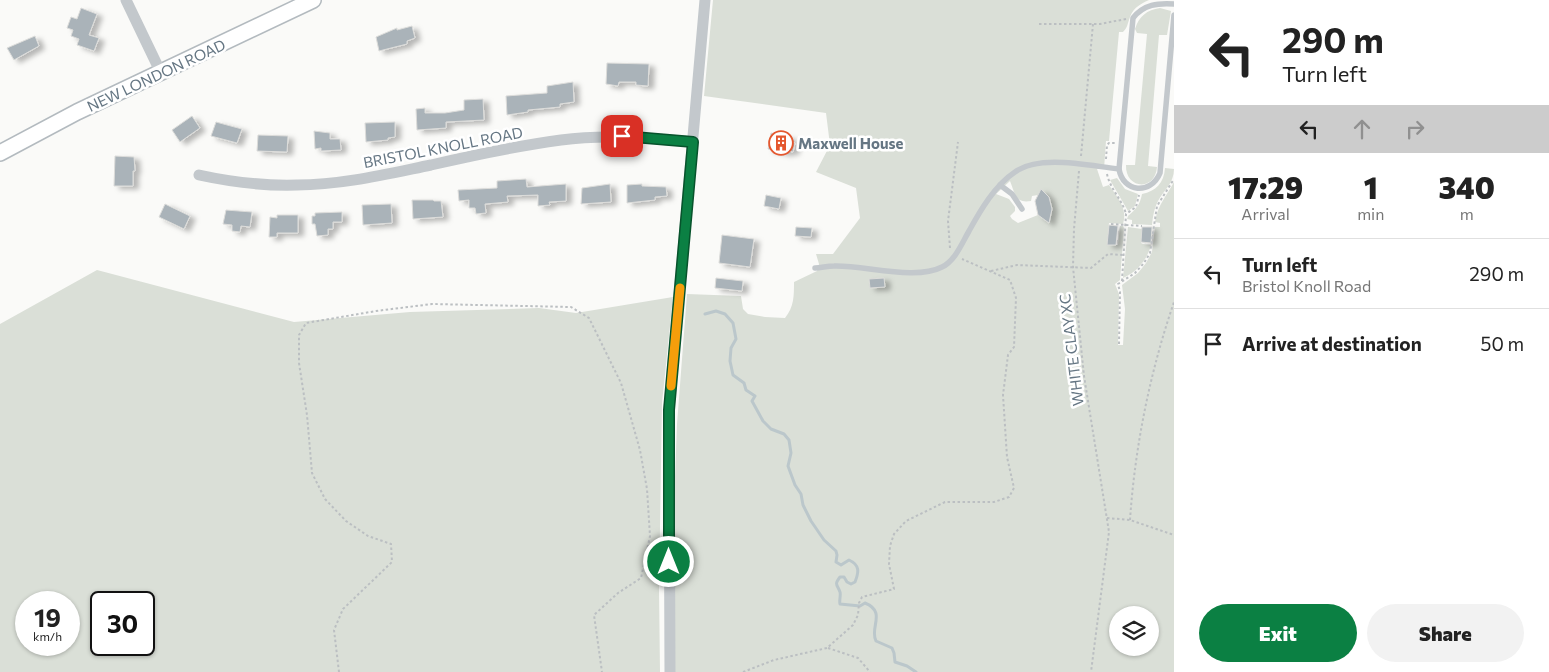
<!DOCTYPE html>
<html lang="en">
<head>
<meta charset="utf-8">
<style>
  :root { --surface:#fff; --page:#f2f2f2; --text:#222; --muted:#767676; --line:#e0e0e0; --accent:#0b8043 }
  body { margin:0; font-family:Commissioner,sans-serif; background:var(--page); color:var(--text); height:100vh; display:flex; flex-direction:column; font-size:19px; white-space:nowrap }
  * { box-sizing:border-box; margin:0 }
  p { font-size:16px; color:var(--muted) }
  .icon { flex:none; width:28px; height:28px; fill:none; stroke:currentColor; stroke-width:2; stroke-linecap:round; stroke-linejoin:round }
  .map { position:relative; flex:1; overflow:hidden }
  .drawer { display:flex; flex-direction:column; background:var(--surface); width:375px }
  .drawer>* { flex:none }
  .hud { background:#fff; color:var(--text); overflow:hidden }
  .tools { position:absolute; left:1109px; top:606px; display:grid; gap:10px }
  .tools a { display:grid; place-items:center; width:50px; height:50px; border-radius:50%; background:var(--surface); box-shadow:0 1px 4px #0004; font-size:25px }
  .speed { position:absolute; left:15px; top:591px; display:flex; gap:10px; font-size:25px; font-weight:700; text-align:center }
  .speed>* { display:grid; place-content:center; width:65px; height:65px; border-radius:50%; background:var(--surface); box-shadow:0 1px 4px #0004; line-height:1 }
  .speed small { font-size:12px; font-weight:400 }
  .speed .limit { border:2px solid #111; border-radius:8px; background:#fff; color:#111 }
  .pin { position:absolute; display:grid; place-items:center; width:42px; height:42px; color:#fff; margin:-21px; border-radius:10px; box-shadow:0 2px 8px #0006 }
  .me { position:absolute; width:55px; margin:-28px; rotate:0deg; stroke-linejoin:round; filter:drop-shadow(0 0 4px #0008) }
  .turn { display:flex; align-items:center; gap:18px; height:105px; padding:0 25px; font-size:22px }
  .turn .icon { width:65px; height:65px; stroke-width:2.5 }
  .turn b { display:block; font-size:35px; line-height:42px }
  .lanes { display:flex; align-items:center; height:48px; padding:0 25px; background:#0003; justify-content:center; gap:25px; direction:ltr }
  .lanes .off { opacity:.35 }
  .eta { display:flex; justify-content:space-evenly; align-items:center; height:85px; text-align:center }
  .eta b { font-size:30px; font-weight:800; line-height:35px }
  .action { display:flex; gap:10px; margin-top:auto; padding:10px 25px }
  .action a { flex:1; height:58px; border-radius:30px; background:var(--accent); color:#fff; font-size:20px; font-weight:800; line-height:58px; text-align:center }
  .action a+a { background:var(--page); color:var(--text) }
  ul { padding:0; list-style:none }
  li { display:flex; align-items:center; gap:15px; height:70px; padding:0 25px; border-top:1px solid var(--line) }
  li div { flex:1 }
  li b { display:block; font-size:19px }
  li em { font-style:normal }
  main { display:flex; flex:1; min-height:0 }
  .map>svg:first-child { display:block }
</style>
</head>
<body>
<main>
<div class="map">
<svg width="1174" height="672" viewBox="0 0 1174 672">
  <defs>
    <filter id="shadow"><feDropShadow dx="5.5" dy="3" stdDeviation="2.5" flood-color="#0004"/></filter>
  </defs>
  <rect width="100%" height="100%" fill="#fafaf8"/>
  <g fill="#dadfd7" fill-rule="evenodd">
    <path d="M713 0H1149C1138 5 1132 9 1129 20 1127 26 1127 28 1123 32H1119L1109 141H1106L1104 169H1097L1103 187 1109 185C1117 197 1128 208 1123 224L1109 223 1107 245H1118L1120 226H1123L1124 228 1120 280 1115 284 1119 294 1118 345H1123L1125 309 1122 285 1138 273 1146 263 1152 252 1155 227H1160V223L1155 222C1158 204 1166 197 1174 182V672H674V503L677 424 687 294 741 296 743 309 748 314 765 317 785 318C794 307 794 296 794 282L817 271 819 264 816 254H833L860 218 856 188 816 172 830 145 826 113 704 96ZM1010 181C1015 193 1015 204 1031 201L1032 196 1038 195 1052 209 1049 222 1038 215 1018 223 1012 219 1010 216 1015 211V207L1009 199 996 194ZM1118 615H1150V648H1118Z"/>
    <path d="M1160 8 1171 11 1167 35H1159L1148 166 1157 167C1155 192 1125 189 1126 165H1135L1147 34 1137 33 1135 29C1139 16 1147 10 1160 8Z"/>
    <path d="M1165 168 1174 169C1174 183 1164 190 1158 201 1154 209 1153 216 1152 225L1132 224V220L1127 219 1128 216C1136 209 1140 205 1142 194 1156 191 1164 183 1165 168Z"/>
    <polygon points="1117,178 1125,189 1138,194 1135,206 1128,211 1110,180"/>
    <path d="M1128 227 1142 229 1141 243 1143 244 1151 245C1147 260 1137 272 1123 278Z"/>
    <path d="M97 270 294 322 410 312 539 308 576 313 673 297 662 403 659 589 660 672H0V324ZM26 602H69V645H26ZM101 602H144V645H101Z"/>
  </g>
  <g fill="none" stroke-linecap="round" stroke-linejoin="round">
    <path stroke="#bbc7cb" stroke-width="3" d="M705 314 716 311 725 314 733 323 736 339 731 348 730 361 733 375 744 383 746 390 755 396 752 401 763 421 771 429 784 434 789 440 791 453 788 466 795 485 801 494 803 505 811 521 824 540 836 551 837 555 836 562 841 565 849 560C860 565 859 572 855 582L851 584 847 582 844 577H840C834 585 837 584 840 592 841 595 839 601 840 604L860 606 865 603C887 612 869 628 876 641L892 648 894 653 895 662 907 666 916 672"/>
  </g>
  <g fill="#aab3b9" stroke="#dcdcda" filter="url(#shadow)">
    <polygon points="81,8 97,14 89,35 99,38 94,51 77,45 79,39 71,36 73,30 67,28 71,17 77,19"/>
    <polygon points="412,26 415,38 407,41 407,44 379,51 376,37 397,28 397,30"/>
    <polygon points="35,36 39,46 14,60 7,48"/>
    <polygon points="607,63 649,64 648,86 636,85 636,82 619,82 618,86 606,84"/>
    <polygon points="573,82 574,102 560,104 560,107 528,110 528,112 507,115 506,96 547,93 547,86"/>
    <polygon points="483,99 484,120 446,122 446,128 417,130 416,109 425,108 425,113 445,113 464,110 464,100"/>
    <polygon points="192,116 200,128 180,142 172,130"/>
    <polygon points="216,122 242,129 237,143 211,136"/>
    <polygon points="395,122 395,137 388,138 388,140 366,142 365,123"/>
    <polygon points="314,131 330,133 330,139 340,139 341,150 321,151 321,148 315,149"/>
    <polygon points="771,133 791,137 790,142 795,143 793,152 788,151 787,153 768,149"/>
    <polygon points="258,135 288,136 287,152 257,151"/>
    <polygon points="115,156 134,157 135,171 133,171 133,186 114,186"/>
    <polygon points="526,179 527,187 566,184 566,201 549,202 550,205 538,206 538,195 507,196 508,202 485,204 486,213 476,214 475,208 469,208 469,200 459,201 458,190 497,188 497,181"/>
    <polygon points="610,184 611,202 581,204 582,188"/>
    <polygon points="642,184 642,186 666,187 667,196 655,197 655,200 627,203 627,185"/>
    <polygon points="1041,189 1049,197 1052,209 1049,223 1038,215 1035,201"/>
    <polygon points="766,195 781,198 779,209 764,206"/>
    <polygon points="412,200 433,200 434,201 441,201 443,217 413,219"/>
    <polygon points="165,204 190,216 184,229 159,217"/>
    <polygon points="391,204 392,223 363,225 362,205"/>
    <polygon points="226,210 252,212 250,227 241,226 240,232 232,231 232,225 223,224"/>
    <polygon points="342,212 342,222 333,222 333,229 328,229 328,235 317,236 315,224 312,224 312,216 315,216 315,213"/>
    <polygon points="277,215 298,215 298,233 277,233 277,237 269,237 270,217 277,218"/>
    <polygon points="1109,225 1118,226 1116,245 1107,245"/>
    <polygon points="796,227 812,228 811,237 795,236"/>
    <polygon points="1142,227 1152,227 1151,243 1141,242"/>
    <polygon points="722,235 754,239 750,267 719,263"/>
    <polygon points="716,278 743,281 742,291 715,288"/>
    <polygon points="884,278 885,287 870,288 869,279"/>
  </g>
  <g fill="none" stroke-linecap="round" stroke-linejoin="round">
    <g stroke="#b3babf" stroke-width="18">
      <polyline id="secondary" points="0,153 77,112 313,0"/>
    </g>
    <g stroke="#bbbfc2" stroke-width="2" stroke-dasharray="2.5 2.5" stroke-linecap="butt">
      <polyline points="1039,24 1100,24 1126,19"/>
      <polyline points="1081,156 1093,24"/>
      <polyline points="1106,159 1107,145 1109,143 1115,143"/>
      <polyline points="1079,171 1074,229 1073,267 1084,376 1109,532 1091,672"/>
      <path d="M1107 174C1110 189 1122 199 1126 214"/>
      <polyline points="1111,224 1142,226"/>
      <polyline points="950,248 948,221 958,142"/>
      <polyline points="991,271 1017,265 1091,268 1108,254 1123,255"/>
      <polyline points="1122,281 1126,214 1136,207 1139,195"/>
      <polyline points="1119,344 1120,292 1118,284 1135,273 1144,263 1150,253 1157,206 1174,179"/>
      <polyline points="1107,518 1130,520 1174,535"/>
      <path d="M1130 520C1135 446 1150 372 1174 302"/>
      <polyline points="828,648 858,658 870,672"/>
      <polyline points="339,672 334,630 343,609 392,562 391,544 368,536 346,521 325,499 312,473 307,415 299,363 299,335 306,323 376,311 432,304 571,307 589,318 621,383 640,450 647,489 650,536 641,578 618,593 594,615 602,672"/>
      <polyline points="743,672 774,660 827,648 853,625 858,615 859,603 862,597 894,589 889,564 890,546 894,534 906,521 945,502 994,502 1009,497 1014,488 1007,457 1003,395 1008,355 1014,347 1016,298 1010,280 962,259"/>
    </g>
    <g stroke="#c3c8cc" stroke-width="5.5">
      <path d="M1174 4C1158 3 1144 4 1133 18L1119 169C1123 193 1151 195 1160 173L1174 15"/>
      <polyline points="1000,185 1012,194 1022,209"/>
      <path d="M815 268C821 268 827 266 834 266 865 265 915 281 942 267 955 261 962 243 969 231 980 211 995 185 1015 172 1040 154 1090 166 1119 169"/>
    </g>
    <g stroke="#c3c8cc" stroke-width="11">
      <polyline points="126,0 161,73"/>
      <path d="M199 175C231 182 264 186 297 185 342 185 387 174 431 165 474 155 517 146 561 140 605 134 649 138 693 142"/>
      <polyline points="670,672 669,409 705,0"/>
    </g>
    <use href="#secondary" stroke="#fff" stroke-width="15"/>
  </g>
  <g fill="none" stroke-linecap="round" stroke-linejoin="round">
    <g stroke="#07532c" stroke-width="12">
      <polyline id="route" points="622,136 693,142 669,410 669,562"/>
    </g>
    <use href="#route" stroke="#0b8043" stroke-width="9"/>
    <polyline stroke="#f59e0b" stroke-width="9" points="671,386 680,288"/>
  </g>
  <defs>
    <g id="building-ring" transform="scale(1.25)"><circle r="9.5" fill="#fff" stroke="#e4572e" stroke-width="1.5"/><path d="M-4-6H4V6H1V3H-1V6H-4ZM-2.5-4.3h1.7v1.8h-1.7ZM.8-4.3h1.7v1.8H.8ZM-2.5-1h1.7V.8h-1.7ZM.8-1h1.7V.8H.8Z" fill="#e4572e"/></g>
  </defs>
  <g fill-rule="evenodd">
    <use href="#building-ring" x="781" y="143"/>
  </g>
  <g text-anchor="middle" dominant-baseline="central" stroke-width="5" stroke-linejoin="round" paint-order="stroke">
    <g font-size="15" fill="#657683" stroke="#fff">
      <text transform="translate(156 75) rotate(-25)">NEW LONDON ROAD</text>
      <text transform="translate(443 147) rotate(-11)">BRISTOL KNOLL ROAD</text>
      <text transform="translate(1071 350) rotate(-97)">WHITE CLAY XC</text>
    </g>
    <g font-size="15" font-weight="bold" fill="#657683" stroke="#fff" text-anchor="start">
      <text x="798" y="143">Maxwell House</text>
    </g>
  </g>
</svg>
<div class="tools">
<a><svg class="icon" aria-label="layers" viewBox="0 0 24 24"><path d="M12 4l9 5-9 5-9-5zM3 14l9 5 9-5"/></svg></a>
</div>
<div class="speed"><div>19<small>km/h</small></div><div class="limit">30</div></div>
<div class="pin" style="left:622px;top:136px;background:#d93025"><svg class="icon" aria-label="arrive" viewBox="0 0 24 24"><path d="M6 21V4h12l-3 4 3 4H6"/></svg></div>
<svg class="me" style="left:669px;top:562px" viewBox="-20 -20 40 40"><circle r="17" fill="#0b8043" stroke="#fff" stroke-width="3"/><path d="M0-11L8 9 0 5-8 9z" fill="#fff"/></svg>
</div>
<section class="drawer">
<div class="hud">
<div class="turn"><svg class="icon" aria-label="left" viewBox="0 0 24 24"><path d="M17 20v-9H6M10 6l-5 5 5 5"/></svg><div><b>290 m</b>Turn left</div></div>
<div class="lanes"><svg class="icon" aria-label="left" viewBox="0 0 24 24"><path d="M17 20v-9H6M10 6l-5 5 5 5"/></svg><svg class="icon off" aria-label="ahead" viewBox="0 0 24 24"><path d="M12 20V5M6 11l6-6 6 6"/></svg><svg class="icon off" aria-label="right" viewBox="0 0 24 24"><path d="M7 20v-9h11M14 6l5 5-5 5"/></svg></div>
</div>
<div class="eta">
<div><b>17:29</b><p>Arrival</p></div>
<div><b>1</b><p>min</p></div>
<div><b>340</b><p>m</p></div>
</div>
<ul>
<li><svg class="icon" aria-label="left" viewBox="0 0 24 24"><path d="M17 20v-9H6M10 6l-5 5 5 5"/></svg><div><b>Turn left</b><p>Bristol Knoll Road</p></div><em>290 m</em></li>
<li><svg class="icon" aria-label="arrive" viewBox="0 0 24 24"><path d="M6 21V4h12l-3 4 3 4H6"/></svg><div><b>Arrive at destination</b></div><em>50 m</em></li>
</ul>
<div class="action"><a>Exit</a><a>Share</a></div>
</section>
</main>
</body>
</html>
